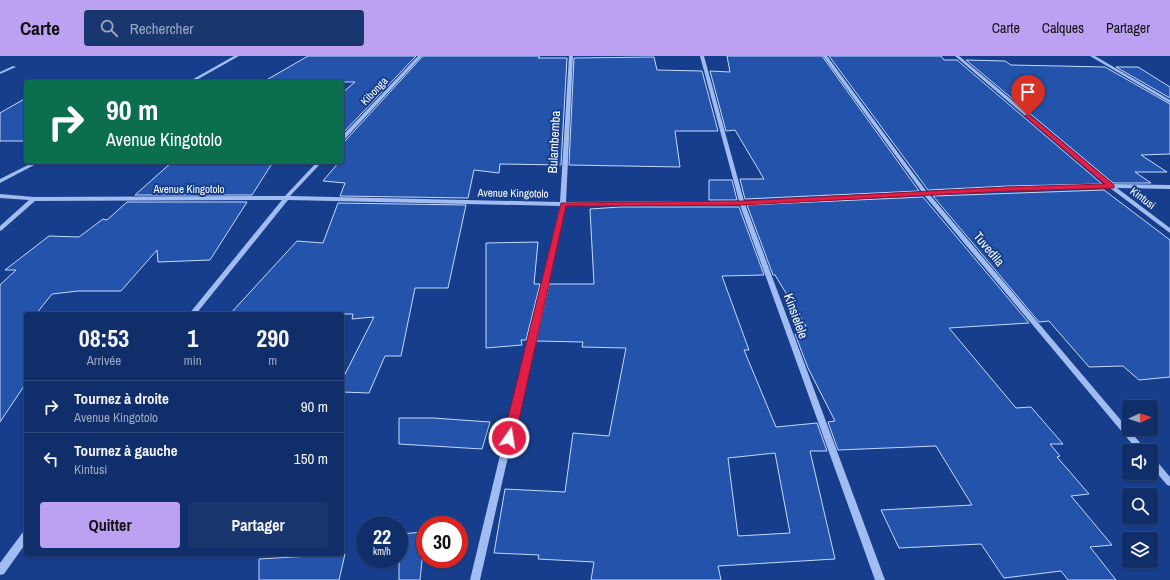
<!DOCTYPE html>
<html lang="fr">
<head>
<meta charset="utf-8">
<style>
  :root { --surface:#102e69; --page:#19366f; --text:#f1f3f6; --muted:#9ca8c0; --line:#304a7d; --accent:#bca0f2 }
  body { margin:0; font-family:"Archivo Narrow",sans-serif; background:var(--page); color:var(--text); height:100vh; display:flex; flex-direction:column; font-size:15px; white-space:nowrap }
  * { box-sizing:border-box; margin:0 }
  p { font-size:13px; color:var(--muted) }
  .icon { flex:none; width:22px; height:22px; fill:none; stroke:currentColor; stroke-width:2; stroke-linecap:round; stroke-linejoin:round }
  .map { position:relative; flex:1; overflow:hidden }
  .drawer { position:absolute; left:24px; top:256px; width:320px; height:244px; display:flex; flex-direction:column; background:var(--surface); border-radius:4px; box-shadow:0 1px 3px #0004,0 0 0 1px var(--line) }
  .drawer>* { flex:none }
  .hud { position:absolute; left:24px; top:24px; width:320px; height:84px; border-radius:4px; box-shadow:0 1px 3px #0004,0 0 0 1px var(--line); background:#0b6e4f; color:#fff; overflow:hidden }
  .needle { width:26px; rotate:86deg }
  .controls { position:absolute; left:1122px; top:344px; display:grid; gap:8px }
  .controls a { display:grid; place-items:center; width:36px; height:36px; border-radius:4px; background:var(--surface); box-shadow:0 1px 3px #0004,0 0 0 1px var(--line); font-size:20px }
  .speed { position:absolute; left:356px; top:460px; display:flex; gap:8px; font-size:20px; font-weight:700; text-align:center }
  .speed>* { display:grid; place-content:center; width:52px; height:52px; border-radius:50%; background:var(--surface); box-shadow:0 1px 3px #0004,0 0 0 1px var(--line); line-height:1 }
  .speed small { font-size:10px; font-weight:400 }
  .speed .limit { border:6px solid #d22; background:#fff; color:#111 }
  .pin { position:absolute; display:grid; place-items:center; width:34px; height:34px; color:#fff; margin:-41px -17px; border-radius:50% 50% 50% 0; rotate:-45deg; box-shadow:0 0 4px #0007 }
  .pin .icon { rotate:45deg }
  .me { position:absolute; width:44px; margin:-22px; rotate:13deg; stroke-linejoin:round; filter:drop-shadow(0 0 3px #0008) }
  .turn { display:flex; align-items:center; gap:14px; height:84px; padding:0 16px; font-size:18px }
  .turn .icon { width:52px; height:52px; stroke-width:2.5 }
  .turn b { display:block; font-size:28px; line-height:34px }
  .eta { display:flex; justify-content:space-evenly; align-items:center; height:68px; text-align:center }
  .eta b { font-size:24px; font-weight:800; line-height:28px }
  .primary-button { display:flex; gap:8px; margin-top:auto; padding:8px 16px }
  .primary-button a { flex:1; height:46px; border-radius:4px; background:var(--accent); color:#111; font-size:16px; font-weight:800; line-height:46px; text-align:center }
  .primary-button a+a { background:var(--page); color:var(--text) }
  ul { padding:0; list-style:none }
  li { display:flex; align-items:center; gap:12px; height:52px; padding:0 16px; border-top:1px solid var(--line) }
  li div { flex:1 }
  li b { display:block; font-size:15px }
  li em { font-style:normal }
  header { display:flex; align-items:center; gap:24px; box-sizing:border-box; height:56px; padding:0 20px; background:var(--accent); color:#111 }
  header strong { font-size:19px }
  nav { display:flex; gap:22px; margin-inline-start:auto; font-size:14px }
  .search { width:280px; height:36px; background:var(--page); display:flex; align-items:center; gap:10px; box-sizing:border-box; padding:0 14px; border-radius:4px; color:var(--muted); font-size:15px }
  .map>svg:first-child { display:block }
</style>
</head>
<body>
<header>
<strong>Carte</strong>
<div class="search"><svg class="icon" aria-label="search" viewBox="0 0 24 24"><circle cx="10" cy="10" r="6"/><path d="M15 15l6 6"/></svg>Rechercher</div>
<nav><a>Carte</a><a>Calques</a><a>Partager</a></nav>
</header>
<div class="map">
<svg width="1170" height="524" viewBox="0 0 1170 524">
  <rect width="100%" height="100%" fill="#163e8c"/>
  <g fill="#2453ab" stroke="#c6d9fb" fill-rule="evenodd">
    <polygon points="308,0 416,0 342,78 342,37 355,26 263,26"/>
    <polygon points="423,0 540,0 538,2 567,2 561,109 500,108 499,117 474,114 468,142 340,140 345,127 323,125 339,106 342,106 342,86 345,85"/>
    <polygon points="727,0 822,0 919,135 745,143 740,123 764,123 735,74 726,75 710,15 730,16"/>
    <polygon points="829,0 941,0 944,4 957,4 1102,128 1008,130 928,134"/>
    <polygon points="654,1 657,14 702,15 718,75 675,75 680,111 569,109 574,2"/>
    <polygon points="966,4 1005,5 1011,9 1105,11 1170,48 1170,98 1141,99 1167,116 1135,116 1151,127 1113,127"/>
    <polygon points="1116,11 1138,11 1170,31 1170,42"/>
    <polygon points="26,42 26,85 0,85 0,57"/>
    <polygon points="172,106 273,106 252,139 135,139"/>
    <polygon points="709,124 732,124 737,144 709,144"/>
    <polygon points="1104,134 1170,184 1170,321 1139,324 1123,310 1089,311 1049,265 1039,266 933,140"/>
    <polygon points="923,141 1029,267 949,272 1016,352 1031,351 1063,388 1050,388 1060,400 1057,401 1089,438 1071,440 1112,489 1090,491 1116,524 1068,524 1061,515 1004,522 981,488 899,492 881,454 972,449 936,390 838,394 828,366 835,365 808,312 795,278 801,278 797,270 806,270 775,219 773,219 747,149"/>
    <polygon points="127,146 247,146 210,204 158,206 157,194 121,235 78,235 52,238 36,258 26,258 26,327 0,366 0,229 16,214 5,214 49,180 79,181 103,163 107,164"/>
    <polygon points="338,147 466,149 448,232 415,232 401,300 385,300 369,337 342,336 342,324 374,261 352,263 353,258 230,258 297,185 323,187"/>
    <path d="M620 151H739L764 219 722 220 749 294H744L776 371 817 367 827 395H810L835 503 718 510 721 524H591L594 506 538 503 539 499 494 497 505 433 565 436 573 377 609 380 626 292 582 291 583 286 536 285 549 228H594L590 153ZM775 397 790 477 738 480 728 402Z"/>
    <polygon points="538,186 534,228 540,228 526,284 521,284 522,289 486,292 486,187"/>
    <polygon points="399,362 433,362 490,366 482,393 399,388"/>
    <polygon points="425,476 420,524 399,524 399,478"/>
    <polygon points="345,498 339,524 259,524 259,503"/>
  </g>
  <g fill="none" stroke-linecap="round" stroke-linejoin="round">
    <g fill="#a0bcf0" fill-rule="evenodd">
      <polygon points="234,0 239,0 193,26 188,26"/>
      <polygon points="418,0 422,0 344,84 342,84 342,80"/>
      <polygon points="569,0 573,0 566,146 739,145 700,0 704,0 744,145 922,136 823,0 827,0 927,136 1008,131 1106,129 955,0 959,0 1112,128 1170,129 1170,133 1117,132 1170,172 1170,177 1110,132 1008,135 930,139 1147,395 1138,395 924,139 745,148 885,524 875,524 740,149 565,150 480,524 470,524 560,150 288,144 196,258 189,258 282,144 35,145 2,174 0,175 0,170 29,144 0,142 0,138 34,141 285,140 317,106 322,106 290,140 560,146"/>
      <polygon points="1090,0 1095,0 1170,44 1170,47"/>
      <polygon points="13,10 16,11 0,18 0,16"/>
      <polygon points="34,106 40,106 0,127 0,123"/>
      <polygon points="1151,401 1154,402 1170,421 1170,430 1167,429 1151,410"/>
      <polygon points="26,475 26,487 4,518 0,519 0,507 23,476"/>
    </g>
  </g>
  <polygon fill="#e11d48" stroke="#92132f" points="1028,58 1114,129 1114,132 1008,135 742,149 566,150 515,382 513,385 505,385 503,382 561,147 742,145 1008,131 1105,128 1026,61 1025,60"/>
  <g text-anchor="middle" dominant-baseline="central" stroke-width="4" stroke-linejoin="round" paint-order="stroke">
    <g font-size="11" fill="#fff" stroke="#163e8c">
      <text transform="translate(374 35) rotate(-47)">Kibonga</text>
      <text x="189" y="133">Avenue Kingotolo</text>
      <text transform="translate(513 137) rotate(1)">Avenue Kingotolo</text>
      <text transform="translate(1143 142) rotate(37)">Kintusi</text>
    </g>
    <g font-size="13" fill="#fff" stroke="#163e8c">
      <text transform="translate(554 86) rotate(-87)">Bulambemba</text>
      <text transform="translate(989 193) rotate(50)">Tuvedila</text>
      <text transform="translate(796 260) rotate(70)">Kinsielele</text>
    </g>
  </g>
</svg>
<div class="controls">
<a><svg class="needle" viewBox="-14 -14 28 28"><path d="M0-13l5 13h-10z" fill="#e53935"/><path d="M0 13l5-13h-10z" fill="#9ca8c0"/></svg></a>
<a><svg class="icon" aria-label="sound" viewBox="0 0 24 24"><path d="M4 9h4l5-4v14l-5-4H4zM17 9q2 3 0 6"/></svg></a>
<a><svg class="icon" aria-label="search" viewBox="0 0 24 24"><circle cx="10" cy="10" r="6"/><path d="M15 15l6 6"/></svg></a>
<a><svg class="icon" aria-label="layers" viewBox="0 0 24 24"><path d="M12 4l9 5-9 5-9-5zM3 14l9 5 9-5"/></svg></a>
</div>
<div class="speed"><div>22<small>km/h</small></div><div class="limit">30</div></div>
<div class="pin" style="left:1028px;top:60px;background:#d93025"><svg class="icon" aria-label="arrive" viewBox="0 0 24 24"><path d="M6 21V4h12l-3 4 3 4H6"/></svg></div>
<svg class="me" style="left:509px;top:382px" viewBox="-20 -20 40 40"><circle r="17" fill="#e11d48" stroke="#fff" stroke-width="3"/><path d="M0-11L8 9 0 5-8 9z" fill="#fff"/></svg>
<div class="hud">
<div class="turn"><svg class="icon" aria-label="right" viewBox="0 0 24 24"><path d="M7 20v-9h11M14 6l5 5-5 5"/></svg><div><b>90 m</b>Avenue Kingotolo</div></div>
</div>
<section class="drawer">
<div class="eta">
<div><b>08:53</b><p>Arrivée</p></div>
<div><b>1</b><p>min</p></div>
<div><b>290</b><p>m</p></div>
</div>
<ul>
<li><svg class="icon" aria-label="right" viewBox="0 0 24 24"><path d="M7 20v-9h11M14 6l5 5-5 5"/></svg><div><b>Tournez à droite</b><p>Avenue Kingotolo</p></div><em>90 m</em></li>
<li><svg class="icon" aria-label="left" viewBox="0 0 24 24"><path d="M17 20v-9H6M10 6l-5 5 5 5"/></svg><div><b>Tournez à gauche</b><p>Kintusi</p></div><em>150 m</em></li>
</ul>
<div class="primary-button"><a>Quitter</a><a>Partager</a></div>
</section>
</div>
</body>
</html>
